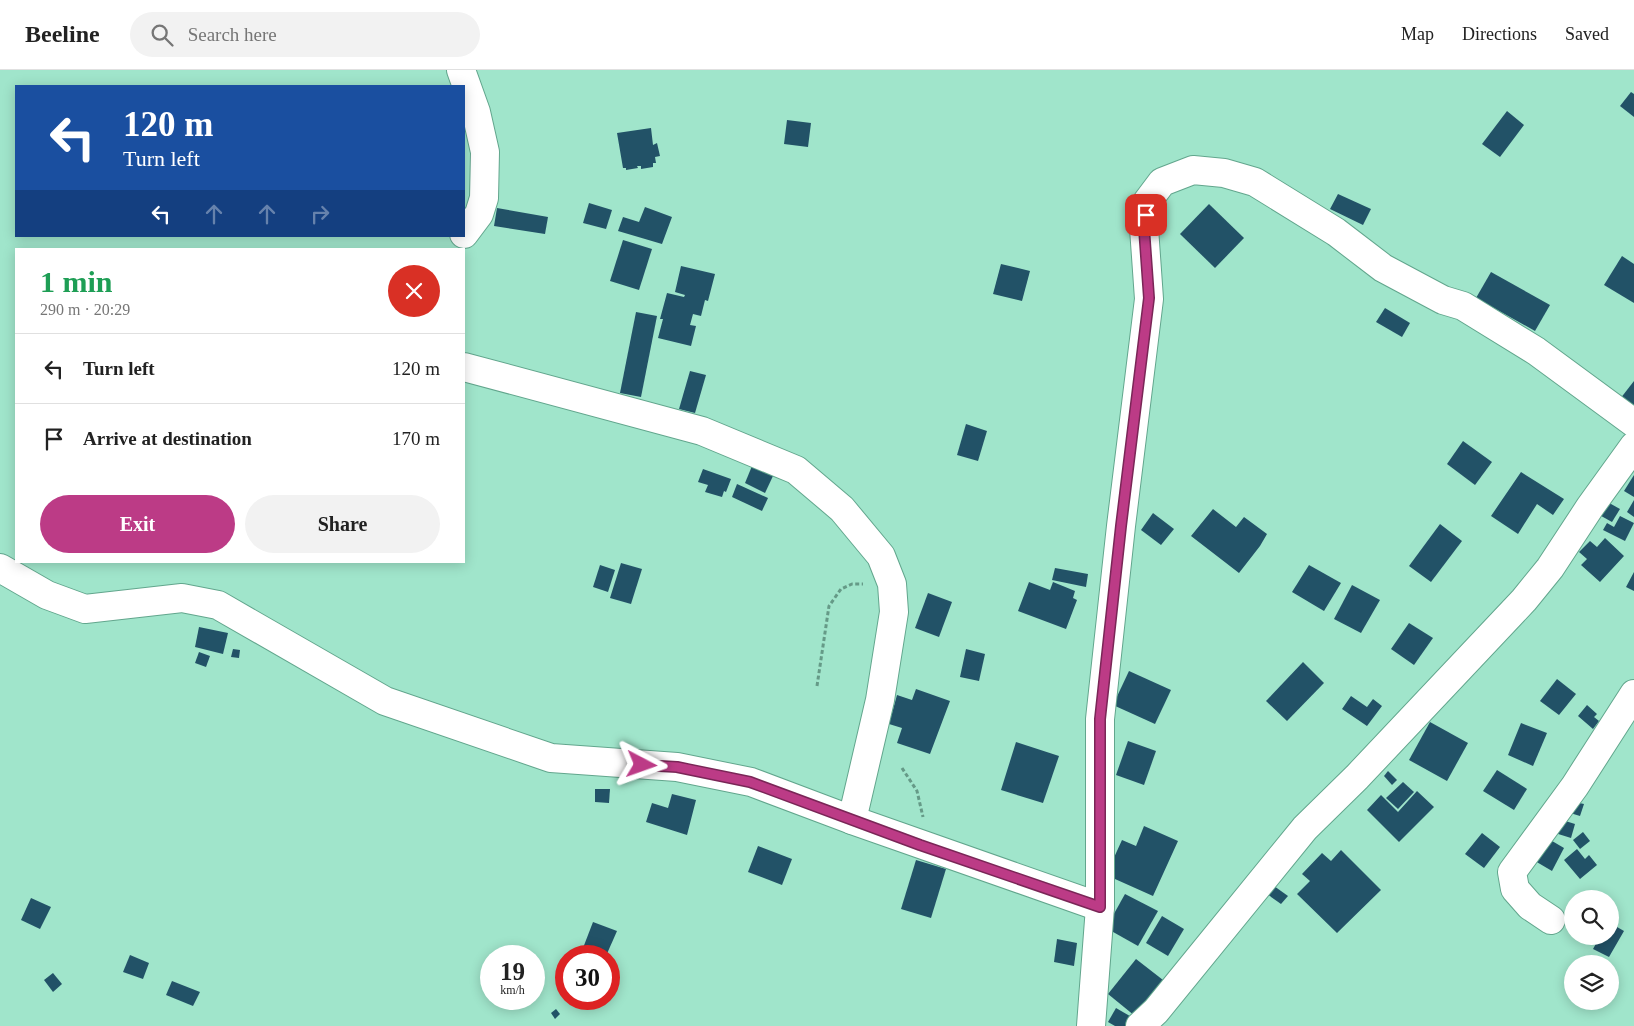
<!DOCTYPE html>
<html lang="en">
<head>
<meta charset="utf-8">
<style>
  :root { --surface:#fff; --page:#f2f2f2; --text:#222; --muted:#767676; --line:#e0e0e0; --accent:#bc3b86 }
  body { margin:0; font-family:Georgia,serif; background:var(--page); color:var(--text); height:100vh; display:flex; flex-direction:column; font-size:19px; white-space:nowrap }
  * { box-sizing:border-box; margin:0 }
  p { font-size:16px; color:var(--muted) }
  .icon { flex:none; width:28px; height:28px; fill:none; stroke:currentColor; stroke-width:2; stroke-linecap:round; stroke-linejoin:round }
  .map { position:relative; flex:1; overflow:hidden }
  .side { position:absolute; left:15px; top:178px; width:450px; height:315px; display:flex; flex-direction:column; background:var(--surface); border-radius:0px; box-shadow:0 2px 12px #0003 }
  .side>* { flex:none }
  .guide { position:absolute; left:15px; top:15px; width:450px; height:152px; border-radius:0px; box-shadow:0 2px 12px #0003; background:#1a4fa0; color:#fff; overflow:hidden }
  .buttons { position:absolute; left:1564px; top:820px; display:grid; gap:10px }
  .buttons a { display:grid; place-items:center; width:55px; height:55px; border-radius:50%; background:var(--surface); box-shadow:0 2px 12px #0003; font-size:25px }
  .speed { position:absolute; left:480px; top:875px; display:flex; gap:10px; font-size:25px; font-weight:700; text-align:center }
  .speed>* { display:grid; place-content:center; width:65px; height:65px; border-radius:50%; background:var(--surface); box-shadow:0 2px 12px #0003; line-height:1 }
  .speed small { font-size:12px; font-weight:400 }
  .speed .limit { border:8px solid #d22; background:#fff; color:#111 }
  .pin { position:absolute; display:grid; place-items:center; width:42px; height:42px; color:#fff; margin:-21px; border-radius:10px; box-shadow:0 2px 8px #0006 }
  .me { position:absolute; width:55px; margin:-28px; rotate:94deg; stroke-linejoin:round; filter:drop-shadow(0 0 4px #0008) }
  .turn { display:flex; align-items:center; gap:18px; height:105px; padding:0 25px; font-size:22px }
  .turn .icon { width:65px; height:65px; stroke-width:2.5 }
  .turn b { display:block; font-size:35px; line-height:42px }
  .lanes { display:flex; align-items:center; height:48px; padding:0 25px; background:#0003; justify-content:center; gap:25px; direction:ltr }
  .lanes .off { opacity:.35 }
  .round { display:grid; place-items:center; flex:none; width:52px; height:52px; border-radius:26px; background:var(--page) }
  .summary { display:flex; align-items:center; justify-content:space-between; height:85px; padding:0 25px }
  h1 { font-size:30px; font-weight:700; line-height:38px; color:#1e9e55 }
  .action { display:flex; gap:10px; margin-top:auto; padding:10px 25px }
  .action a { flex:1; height:58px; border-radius:30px; background:var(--accent); color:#fff; font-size:20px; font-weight:700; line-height:58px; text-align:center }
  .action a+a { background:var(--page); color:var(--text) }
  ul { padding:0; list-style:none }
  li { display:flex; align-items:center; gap:15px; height:70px; padding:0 25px; border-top:1px solid var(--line) }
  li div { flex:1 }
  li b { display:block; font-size:19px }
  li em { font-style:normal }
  header { display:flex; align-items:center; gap:30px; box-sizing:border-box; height:70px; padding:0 25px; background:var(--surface); border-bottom:1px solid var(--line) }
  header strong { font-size:24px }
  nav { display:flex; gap:28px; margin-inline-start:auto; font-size:18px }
  .search { width:350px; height:45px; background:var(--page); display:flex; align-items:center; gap:12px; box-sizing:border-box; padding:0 18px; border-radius:28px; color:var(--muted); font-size:19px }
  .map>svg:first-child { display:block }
</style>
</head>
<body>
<header>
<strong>Beeline</strong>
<div class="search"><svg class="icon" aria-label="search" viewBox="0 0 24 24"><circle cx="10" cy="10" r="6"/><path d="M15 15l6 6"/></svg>Search here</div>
<nav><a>Map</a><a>Directions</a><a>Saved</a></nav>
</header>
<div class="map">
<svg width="1634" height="956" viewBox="0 0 1634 956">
  <rect width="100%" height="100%" fill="#a0e5cb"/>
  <g fill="#225267">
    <polygon points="1631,22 1634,24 1634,47 1620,36"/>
    <polygon points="1507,41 1524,55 1500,87 1482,74"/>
    <polygon points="787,50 811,53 808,77 784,74"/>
    <polygon points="651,58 653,75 657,73 660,86 655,87 656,93 653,93 653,97 641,99 641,96 637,96 638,98 626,100 626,98 623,98 617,63"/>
    <polygon points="1338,124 1371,139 1363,155 1330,139"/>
    <polygon points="589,133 612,140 606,159 583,153"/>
    <polygon points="1209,134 1244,168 1215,198 1180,164"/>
    <polygon points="645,137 672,147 662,174 618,161 623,147 639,152"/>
    <polygon points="497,138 548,147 545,164 494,156"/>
    <polygon points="623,170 652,179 639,220 610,211"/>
    <polygon points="1622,186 1634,194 1634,233 1604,215"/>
    <polygon points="1001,194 1030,201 1022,231 993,224"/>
    <polygon points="681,196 715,204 708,231 705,230 701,246 693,244 690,255 696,256 691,276 658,268 663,249 660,249 667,223 684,227 685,225 675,222"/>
    <polygon points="1491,202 1550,235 1535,261 1476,228"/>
    <polygon points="1385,238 1410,253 1402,267 1376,252"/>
    <polygon points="636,242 657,246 641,327 620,323"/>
    <polygon points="690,301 706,305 695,343 679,339"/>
    <polygon points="1634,311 1634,339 1620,329"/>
    <polygon points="966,354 987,361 978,391 957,385"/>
    <polygon points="1463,371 1492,392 1475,415 1447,394"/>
    <polygon points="752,396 773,406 765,423 745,413"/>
    <polygon points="703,399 731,409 726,422 724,421 722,427 705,422 708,415 698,412"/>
    <polygon points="1521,402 1564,429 1553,445 1537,434 1518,464 1491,446"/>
    <polygon points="1634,405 1634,427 1624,421"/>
    <polygon points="737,414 768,428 762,441 732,427"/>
    <polygon points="1602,429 1620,439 1612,452 1594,442"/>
    <polygon points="1634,430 1634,447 1627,442"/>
    <polygon points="1213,439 1236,457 1244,447 1267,464 1260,476 1239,503 1191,466"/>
    <polygon points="1153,443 1174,459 1161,475 1141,460"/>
    <polygon points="1620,446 1634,453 1625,471 1603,460 1607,453 1614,457"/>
    <polygon points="1440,454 1462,471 1431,512 1409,496"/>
    <polygon points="1605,468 1624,486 1600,512 1581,495 1587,489 1579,482 1590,471 1597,477"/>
    <polygon points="621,493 642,499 631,534 610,528"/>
    <polygon points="600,495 615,500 608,522 593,517"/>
    <polygon points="1309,495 1341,513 1324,541 1292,522"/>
    <polygon points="1055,498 1088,504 1086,517 1052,510"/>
    <polygon points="1634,502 1634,521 1626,517"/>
    <polygon points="1029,512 1050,520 1053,512 1075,521 1073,528 1077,530 1066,559 1018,541"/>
    <polygon points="1352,515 1380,530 1361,563 1334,549"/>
    <polygon points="928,523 952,532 939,567 915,558"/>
    <polygon points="1409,553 1433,568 1414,595 1391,579"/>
    <polygon points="199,557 228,563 223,584 195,577"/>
    <polygon points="233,579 240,580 239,588 231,587"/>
    <polygon points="966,579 985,584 979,611 960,607"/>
    <polygon points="199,582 210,586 206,597 195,593"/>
    <polygon points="1303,592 1324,613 1287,651 1266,631"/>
    <polygon points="1129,601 1171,620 1155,654 1113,635"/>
    <polygon points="1557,609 1576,624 1559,645 1540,631"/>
    <polygon points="916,619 950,631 930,684 897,673 902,658 889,654 897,625 912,630"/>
    <polygon points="1351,626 1367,637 1373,629 1382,636 1367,656 1342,639"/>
    <polygon points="1587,635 1597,644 1594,647 1599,651 1593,659 1578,646"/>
    <polygon points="1430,652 1468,673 1447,711 1409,690"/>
    <polygon points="1521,653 1547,663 1533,696 1508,685"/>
    <polygon points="1128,671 1156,681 1144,715 1116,705"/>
    <polygon points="1016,672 1059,686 1043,733 1001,720"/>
    <polygon points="1497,700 1527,719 1514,740 1483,721"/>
    <polygon points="1388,701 1397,710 1392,715 1384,706"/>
    <polygon points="1403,712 1414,722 1398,739 1386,728"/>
    <polygon points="595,719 610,719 609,733 595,732"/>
    <polygon points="1417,721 1434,737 1399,772 1367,740 1381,725 1398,742"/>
    <polygon points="672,724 696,730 687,765 646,752 652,733 668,738"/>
    <polygon points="1570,731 1584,734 1580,746 1567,742"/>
    <polygon points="1559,749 1575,754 1571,768 1555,763"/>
    <polygon points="1144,756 1178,771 1153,826 1106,805 1122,770 1136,776"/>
    <polygon points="1583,762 1590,771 1580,779 1573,770"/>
    <polygon points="1482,763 1500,777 1484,798 1465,784"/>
    <polygon points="1547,768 1564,778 1552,801 1535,791"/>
    <polygon points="758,776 792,789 782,815 748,802"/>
    <polygon points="1577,779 1585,789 1589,785 1597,795 1580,809 1564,790"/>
    <polygon points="1341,780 1381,820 1337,863 1297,824 1310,811 1302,804 1322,783 1331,791"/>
    <polygon points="916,790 946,799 931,848 901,839"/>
    <polygon points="1274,816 1288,826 1281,834 1267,824"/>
    <polygon points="1125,824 1158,841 1138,876 1106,858"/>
    <polygon points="31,828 51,837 40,859 21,850"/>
    <polygon points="1162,846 1184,859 1168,886 1146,873"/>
    <polygon points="593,852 617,861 606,886 583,878"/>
    <polygon points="1610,853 1624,861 1609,887 1593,879 1598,870 1592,866 1610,866"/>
    <polygon points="1057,869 1077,873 1074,896 1054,892"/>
    <polygon points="130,885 149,893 143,909 123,902"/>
    <polygon points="1136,889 1163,910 1135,946 1108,924"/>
    <polygon points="53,903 62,914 53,922 44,910"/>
    <polygon points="172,911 200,922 193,936 166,925"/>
    <polygon points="580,929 597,929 596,934"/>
    <polygon points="1116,938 1135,949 1131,956 1115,956 1108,952"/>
    <polygon points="556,939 560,944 555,949 551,943"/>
  </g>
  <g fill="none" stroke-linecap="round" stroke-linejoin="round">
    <g stroke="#62a68d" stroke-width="30">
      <g id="minor">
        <polyline points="461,0 476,42 485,82 484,128 479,144 464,164"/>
        <polyline points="464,297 702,361 796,400 842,439 881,486 892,514 894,542 880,630 852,750 1100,837"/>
        <polyline points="0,498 47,525 85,539 182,528 218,535 385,631 551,688 677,697 751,712 852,750"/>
        <polyline points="1551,850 1530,836 1515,819 1512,802 1575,716 1634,624"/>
        <polyline points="1091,956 1100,837 1100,649 1121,456 1149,229 1144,158 1147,132 1162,112 1193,100 1224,103 1255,112 1336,162 1383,198 1443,230 1463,236 1536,281 1634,353"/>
        <polyline points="1140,956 1156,941 1305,758 1357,707 1524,530 1550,498 1590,437 1634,376"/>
      </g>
    </g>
    <g stroke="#659a87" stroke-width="3" stroke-dasharray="4 2.5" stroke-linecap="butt">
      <polyline points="817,616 829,536 841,519 852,514 863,514"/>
      <polyline points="902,698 917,721 923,747"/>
    </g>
    <use href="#minor" stroke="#fff" stroke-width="28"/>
  </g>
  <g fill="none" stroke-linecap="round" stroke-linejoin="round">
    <g stroke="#7a2657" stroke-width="12">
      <polyline id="route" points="642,695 677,697 750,712 920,775 1100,837 1100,649 1121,456 1149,228 1144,158 1146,145"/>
    </g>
    <use href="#route" stroke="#bc3b86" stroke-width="9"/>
  </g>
</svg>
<div class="buttons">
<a><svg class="icon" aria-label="search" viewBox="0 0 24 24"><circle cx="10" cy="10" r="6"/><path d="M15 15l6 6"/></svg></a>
<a><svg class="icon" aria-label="layers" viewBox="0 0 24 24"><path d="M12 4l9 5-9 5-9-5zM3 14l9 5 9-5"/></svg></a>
</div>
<div class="speed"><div>19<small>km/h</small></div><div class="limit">30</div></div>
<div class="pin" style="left:1146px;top:145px;background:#d93025"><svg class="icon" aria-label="arrive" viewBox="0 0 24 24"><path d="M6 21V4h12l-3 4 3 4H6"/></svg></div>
<svg class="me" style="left:642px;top:695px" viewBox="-20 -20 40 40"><path d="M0-17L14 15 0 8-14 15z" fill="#bc3b86" stroke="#fff" stroke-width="4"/></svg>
<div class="guide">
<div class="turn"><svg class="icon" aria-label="left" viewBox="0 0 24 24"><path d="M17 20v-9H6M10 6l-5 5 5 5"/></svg><div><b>120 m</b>Turn left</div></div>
<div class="lanes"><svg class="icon" aria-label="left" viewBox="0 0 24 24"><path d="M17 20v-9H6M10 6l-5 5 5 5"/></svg><svg class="icon off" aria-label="ahead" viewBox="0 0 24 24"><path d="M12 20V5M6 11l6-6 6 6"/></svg><svg class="icon off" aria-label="ahead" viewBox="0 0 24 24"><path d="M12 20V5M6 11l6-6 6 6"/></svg><svg class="icon off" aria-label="right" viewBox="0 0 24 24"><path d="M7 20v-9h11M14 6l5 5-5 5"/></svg></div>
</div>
<section class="side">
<div class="summary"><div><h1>1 min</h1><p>290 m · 20:29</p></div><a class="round" style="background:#d93025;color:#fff"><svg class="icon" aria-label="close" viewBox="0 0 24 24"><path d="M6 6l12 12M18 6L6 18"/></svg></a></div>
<ul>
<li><svg class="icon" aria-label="left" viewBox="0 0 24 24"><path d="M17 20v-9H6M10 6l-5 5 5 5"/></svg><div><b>Turn left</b></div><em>120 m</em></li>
<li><svg class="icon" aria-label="arrive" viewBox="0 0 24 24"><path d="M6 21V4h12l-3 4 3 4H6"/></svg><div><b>Arrive at destination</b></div><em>170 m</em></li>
</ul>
<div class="action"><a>Exit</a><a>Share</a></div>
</section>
</div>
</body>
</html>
